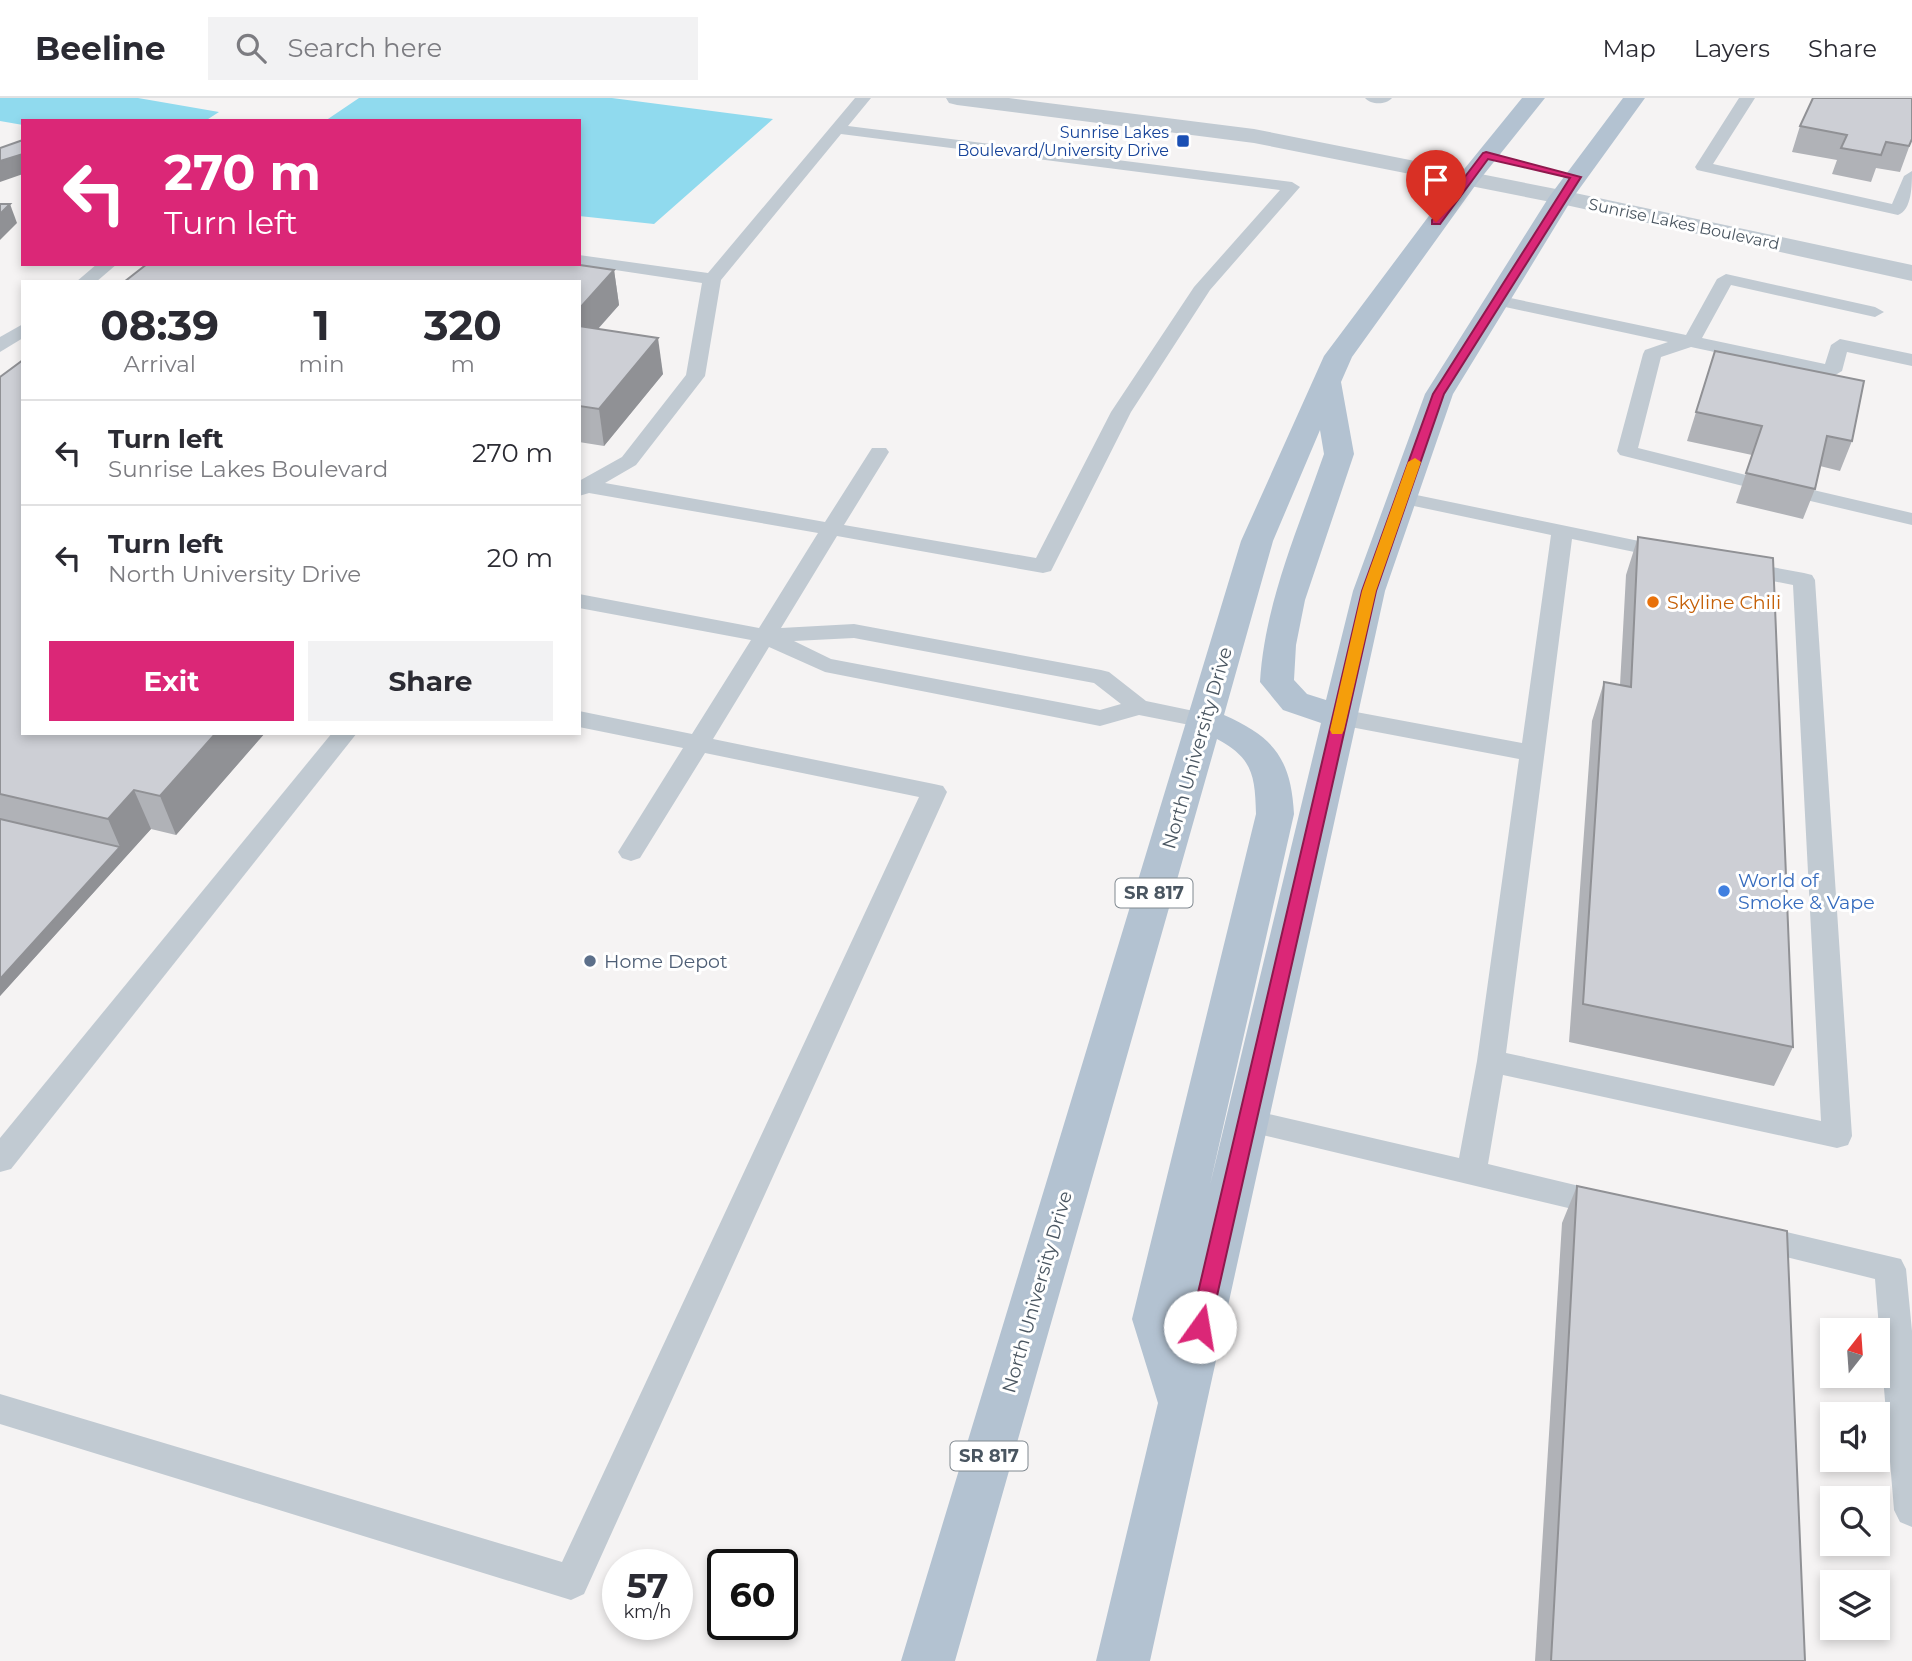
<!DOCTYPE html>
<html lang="en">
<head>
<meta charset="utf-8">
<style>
  :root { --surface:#fff; --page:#f2f2f3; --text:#2b2b33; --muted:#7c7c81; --line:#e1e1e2; --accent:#db2777 }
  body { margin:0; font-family:Montserrat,sans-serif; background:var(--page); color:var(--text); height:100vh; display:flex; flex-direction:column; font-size:26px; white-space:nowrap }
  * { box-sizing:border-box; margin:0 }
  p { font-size:23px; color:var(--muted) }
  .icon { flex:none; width:38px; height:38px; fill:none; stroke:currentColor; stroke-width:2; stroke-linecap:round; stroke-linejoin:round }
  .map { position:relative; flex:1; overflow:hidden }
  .side { position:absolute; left:21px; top:182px; width:560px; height:455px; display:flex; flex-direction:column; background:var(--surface); border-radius:0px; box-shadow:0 4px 10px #0003 }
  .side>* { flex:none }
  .banner { position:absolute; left:21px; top:21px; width:560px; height:147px; border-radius:0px; box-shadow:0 4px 10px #0003; background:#db2777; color:#fff; overflow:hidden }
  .needle { width:46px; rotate:17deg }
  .buttons { position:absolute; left:1820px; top:1220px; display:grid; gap:14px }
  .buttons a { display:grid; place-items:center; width:70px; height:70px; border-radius:0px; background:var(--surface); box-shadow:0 4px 10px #0003; font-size:35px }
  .speed { position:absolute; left:602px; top:1451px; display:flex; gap:14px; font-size:35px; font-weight:700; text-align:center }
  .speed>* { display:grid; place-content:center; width:91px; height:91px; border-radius:50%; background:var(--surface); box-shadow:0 4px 10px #0003; line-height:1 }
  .speed small { font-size:18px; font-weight:400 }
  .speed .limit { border:4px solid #111; border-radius:10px; background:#fff; color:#111 }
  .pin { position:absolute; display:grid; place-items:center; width:60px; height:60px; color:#fff; margin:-72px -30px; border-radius:50% 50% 50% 0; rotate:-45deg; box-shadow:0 0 7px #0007 }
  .pin .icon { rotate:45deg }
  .me { position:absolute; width:77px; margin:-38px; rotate:13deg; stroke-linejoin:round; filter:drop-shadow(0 0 5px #0008) }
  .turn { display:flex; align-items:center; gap:24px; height:147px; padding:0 28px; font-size:32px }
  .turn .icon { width:91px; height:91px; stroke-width:2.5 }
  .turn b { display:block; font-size:49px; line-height:60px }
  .eta { display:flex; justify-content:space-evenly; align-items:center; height:119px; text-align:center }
  .eta b { font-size:42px; font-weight:700; line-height:49px }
  .button { display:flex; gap:14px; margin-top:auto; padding:14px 28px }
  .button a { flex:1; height:80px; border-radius:0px; background:var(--accent); color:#fff; font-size:28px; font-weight:700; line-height:80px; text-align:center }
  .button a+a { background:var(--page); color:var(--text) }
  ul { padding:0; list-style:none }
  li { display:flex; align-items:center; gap:21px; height:105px; padding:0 28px; border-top:2px solid var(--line) }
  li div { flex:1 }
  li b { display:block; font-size:26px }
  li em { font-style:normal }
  header { display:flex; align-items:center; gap:42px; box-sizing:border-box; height:98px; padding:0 35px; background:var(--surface); border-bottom:2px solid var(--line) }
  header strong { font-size:33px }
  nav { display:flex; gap:38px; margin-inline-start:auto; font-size:24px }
  .search { width:490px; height:63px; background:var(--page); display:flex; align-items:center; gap:18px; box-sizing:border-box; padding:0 24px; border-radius:0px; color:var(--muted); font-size:26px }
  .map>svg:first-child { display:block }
</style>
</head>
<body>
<header>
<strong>Beeline</strong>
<div class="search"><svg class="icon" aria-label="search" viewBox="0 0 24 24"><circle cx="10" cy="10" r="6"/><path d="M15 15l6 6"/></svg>Search here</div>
<nav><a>Map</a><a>Layers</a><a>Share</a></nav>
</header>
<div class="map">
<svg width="1912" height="1563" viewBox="0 0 1912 1563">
  <rect width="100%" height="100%" fill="#f5f3f3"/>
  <g fill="#90daee">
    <polygon points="0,0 138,0 219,14 205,23 23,23 23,27 0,23"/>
    <polygon points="359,0 612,0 773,21 654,126 579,118 579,23 325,23"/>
  </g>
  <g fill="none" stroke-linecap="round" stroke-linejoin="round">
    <g fill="#c1cad2" fill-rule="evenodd">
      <path d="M855 0H871L848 28 1292 84 1300 89 1210 192 1131 314 1051 473 1043 475 837 438 781 530 854 526 1101 572 1109 574 1146 603 1213 617 1217 622 1213 627 1205 630 1139 617 1100 628 825 574 769 549 713 641 934 686 943 688 947 694 584 1496 571 1502 0 1326V1296L562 1464 919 699 705 655 640 760 631 763 622 760 618 754 683 650 579 629V613L692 636 751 542 579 510V496L759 530 818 435 589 395 579 398V383L622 359 686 277 702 185 575 166H579V157L708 175ZM841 36 1280 92 1194 189 1111 314 1036 460 844 427 889 354 886 350H872L825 424 605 385 636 367 705 278 721 182ZM854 540 1094 585 1121 606 1100 612 831 561 794 543Z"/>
      <path d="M1365 0H1392C1386 7 1371 7 1365 0Z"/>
      <path d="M1739 0H1755L1713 66 1892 106 1904 78 1912 73C1912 87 1912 112 1898 117L1697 72 1695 69Z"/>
      <polygon points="97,166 117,166 96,184 76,184"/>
      <polygon points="1726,176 1875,209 1884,214 1875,219 1731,187 1702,240 1825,266 1831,247 1840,241 1912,256 1912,268 1847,254 1842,273 1832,279 1691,249 1661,259 1638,350 1750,378 1753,382 1750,386 1743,388 1620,357 1617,353 1643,256 1645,252 1668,244 1496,207 1487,202 1496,197 1686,237 1717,181"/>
      <polygon points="23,226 23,240 0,254 0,239"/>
      <polygon points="1809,391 1912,415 1912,427 1802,401 1799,397 1802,393"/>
      <polygon points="1402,394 1668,449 1676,450 1679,455 1676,460 1668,461 1572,441 1506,955 1821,1023 1793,487 1732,475 1729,470 1732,465 1740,463 1804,475 1812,477 1815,482 1852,1038 1848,1047 1837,1050 1503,977 1488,1066 1617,1097 1621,1106 1617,1115 1606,1119 1237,1031 1232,1023 1237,1015 1247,1011 1459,1060 1477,963 1519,661 1340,627 1332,624 1328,619 1332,614 1340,611 1522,645 1551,437 1395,404 1392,400 1395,396"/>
      <polygon points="332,635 357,635 11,1071 0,1074 0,1040"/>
      <polygon points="1753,1126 1901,1161 1906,1171 1912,1233 1912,1429 1900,1424 1894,1412 1875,1181 1742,1148 1737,1139 1742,1130"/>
    </g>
    <polygon fill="#c1cad2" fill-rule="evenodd" points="1561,92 1912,167 1912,183 1552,104 1549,99 1552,94"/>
    <polygon fill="#c1cad2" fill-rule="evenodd" points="946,0 1009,0 1254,31 1561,92 1570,94 1573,99 1570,104 1561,106 1254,45 957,7 949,5"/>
    <path fill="#b3c2d1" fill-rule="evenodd" d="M1522 0H1545L1477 85 1352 259 1341 284 1354 356 1305 502 1296 547 1294 582 1307 596 1326 602 1353 493 1425 296 1549 99 1623 0H1645L1572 101 1453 296 1385 493 1150 1563H1096L1158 1305 1132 1221 1256 716C1255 678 1253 660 1217 641L955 1563H901L1241 443 1324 258 1461 75ZM1320 332 1324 356C1298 431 1265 504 1260 584L1283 612 1321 625 1210 1087 1294 716C1291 661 1274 639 1224 617L1273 443Z"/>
  </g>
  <g fill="#b0b2b7">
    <polygon points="1800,28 1912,41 1900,74 1876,70 1871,84 1832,76 1837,62 1792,54"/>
    <polygon points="614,172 619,207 598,231 663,276 604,348 579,344 579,184"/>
    <polygon points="1715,253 1852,343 1840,373 1820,368 1815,391 1803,421 1736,405 1752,357 1687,343"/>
    <polygon points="0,279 23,635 265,635 176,737 151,731 0,898"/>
    <polygon points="1638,439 1793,949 1774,988 1569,944 1592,623 1604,584 1620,587 1626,477"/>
    <polygon points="1577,1088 1805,1563 1535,1563 1562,1125"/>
  </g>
  <g fill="#909195">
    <polygon points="23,56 23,76 0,84 0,63"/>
    <polygon points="10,106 17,125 0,142 0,116"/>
    <polygon points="614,172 619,207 579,252 579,211"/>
    <polygon points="658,240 663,276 604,348 599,311"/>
    <polygon points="216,635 265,635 176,737 160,698"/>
    <polygon points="134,692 151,731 0,898 0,881 120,749 108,721"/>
  </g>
  <g fill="#cdcfd5" stroke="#909195" stroke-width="2">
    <polygon points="1813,0 1912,0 1912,41 1909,48 1886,44 1881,57 1841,50 1847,37 1800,28"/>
    <polygon points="23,42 23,56 0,63 0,50"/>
    <polygon points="0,106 10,106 0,116"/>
    <polygon points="147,166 573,166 614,172 579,211 579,184 124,184"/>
    <polygon points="579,228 658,240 599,311 579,308"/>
    <polygon points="1715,253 1864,283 1852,343 1827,338 1815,391 1746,375 1762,328 1696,314"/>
    <polygon points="23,262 23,635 216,635 160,698 134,692 108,721 0,696 0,279"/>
    <polygon points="1638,439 1773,460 1793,949 1583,906 1604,584 1631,589"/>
    <polygon points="0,721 120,749 0,881"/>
    <polygon points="1577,1088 1787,1133 1805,1563 1551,1563"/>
  </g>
  <polygon fill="#db2777" stroke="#8e194d" stroke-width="2" points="1486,54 1581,79 1444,296 1376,493 1210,1229 1207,1236 1200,1238 1193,1236 1190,1229 1362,493 1433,296 1570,80 1488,61 1440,126 1432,126 1432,122 1483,55"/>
  <polygon fill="#f59e0b" points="1415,360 1421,364 1376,493 1344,632 1342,636 1332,636 1330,632 1362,493 1408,364"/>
  <rect fill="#1a4fb4" stroke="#fff" stroke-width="2.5" x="1176" y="36" width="14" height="14" rx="3.5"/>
  <circle fill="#e8710a" stroke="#fff" stroke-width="2.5" cx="1653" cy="504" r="7"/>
  <circle fill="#3f7fe0" stroke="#fff" stroke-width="2.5" cx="1724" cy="793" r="7"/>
  <circle fill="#5c6f8a" stroke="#fff" stroke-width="2.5" cx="590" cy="863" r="7"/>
  <g text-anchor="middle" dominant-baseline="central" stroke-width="6" stroke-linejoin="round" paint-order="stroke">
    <g font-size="16" fill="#164399" stroke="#fff" text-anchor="end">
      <text x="1169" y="34">Sunrise Lakes<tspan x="1169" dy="18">Boulevard/University Drive</tspan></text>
    </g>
    <g font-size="16" fill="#4a5661" stroke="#fff">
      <text transform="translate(1684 126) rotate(12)">Sunrise Lakes Boulevard</text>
    </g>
    <g fill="#fff" stroke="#808990" stroke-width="2">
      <rect x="1115.5" y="780.5" width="77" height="29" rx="5"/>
      <rect x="950.5" y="1343.5" width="77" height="29" rx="5"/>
    </g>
    <g font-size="18" font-weight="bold" fill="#4a5661">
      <text x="1154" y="795">SR 817</text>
      <text x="989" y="1358">SR 817</text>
    </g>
    <g font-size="19" fill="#c56008" stroke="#fff" text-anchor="start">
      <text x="1667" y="504">Skyline Chili</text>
    </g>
    <g font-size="19" fill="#4a5661" stroke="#fff">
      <text transform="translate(1197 650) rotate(-74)">North University Drive</text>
      <text transform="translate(1037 1194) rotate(-74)">North University Drive</text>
    </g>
    <g font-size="19" fill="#366cbe" stroke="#fff" text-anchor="start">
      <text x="1738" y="782">World of<tspan x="1738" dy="22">Smoke &amp; Vape</tspan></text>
    </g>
    <g font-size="19" fill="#4e5e75" stroke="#fff" text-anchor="start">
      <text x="604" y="863">Home Depot</text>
    </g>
  </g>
</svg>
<div class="buttons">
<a><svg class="needle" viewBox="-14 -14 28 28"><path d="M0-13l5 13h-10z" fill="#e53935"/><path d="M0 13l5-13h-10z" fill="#7c7c81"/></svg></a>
<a><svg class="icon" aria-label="sound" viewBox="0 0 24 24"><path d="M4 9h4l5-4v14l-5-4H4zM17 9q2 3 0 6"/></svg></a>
<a><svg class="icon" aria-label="search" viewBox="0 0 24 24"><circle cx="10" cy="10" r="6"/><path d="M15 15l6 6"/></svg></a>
<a><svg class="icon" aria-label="layers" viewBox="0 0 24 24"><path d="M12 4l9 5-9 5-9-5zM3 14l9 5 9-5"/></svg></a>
</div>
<div class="speed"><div>57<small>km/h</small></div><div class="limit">60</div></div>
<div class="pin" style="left:1436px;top:124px;background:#d93025"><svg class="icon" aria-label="arrive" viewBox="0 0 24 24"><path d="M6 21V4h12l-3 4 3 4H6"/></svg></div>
<svg class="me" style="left:1200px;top:1229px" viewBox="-20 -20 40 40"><circle r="19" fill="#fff"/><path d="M0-13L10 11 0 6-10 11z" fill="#db2777"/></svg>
<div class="banner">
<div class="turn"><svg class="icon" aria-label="left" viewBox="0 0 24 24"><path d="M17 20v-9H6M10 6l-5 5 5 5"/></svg><div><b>270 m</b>Turn left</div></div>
</div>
<section class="side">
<div class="eta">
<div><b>08:39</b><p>Arrival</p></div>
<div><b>1</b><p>min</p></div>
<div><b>320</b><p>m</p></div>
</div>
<ul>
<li><svg class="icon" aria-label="left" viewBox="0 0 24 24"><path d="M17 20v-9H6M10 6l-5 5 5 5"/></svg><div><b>Turn left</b><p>Sunrise Lakes Boulevard</p></div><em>270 m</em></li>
<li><svg class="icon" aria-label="left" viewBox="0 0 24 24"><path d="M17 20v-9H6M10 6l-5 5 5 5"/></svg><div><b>Turn left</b><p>North University Drive</p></div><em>20 m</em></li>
</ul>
<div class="button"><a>Exit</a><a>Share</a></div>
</section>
</div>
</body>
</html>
